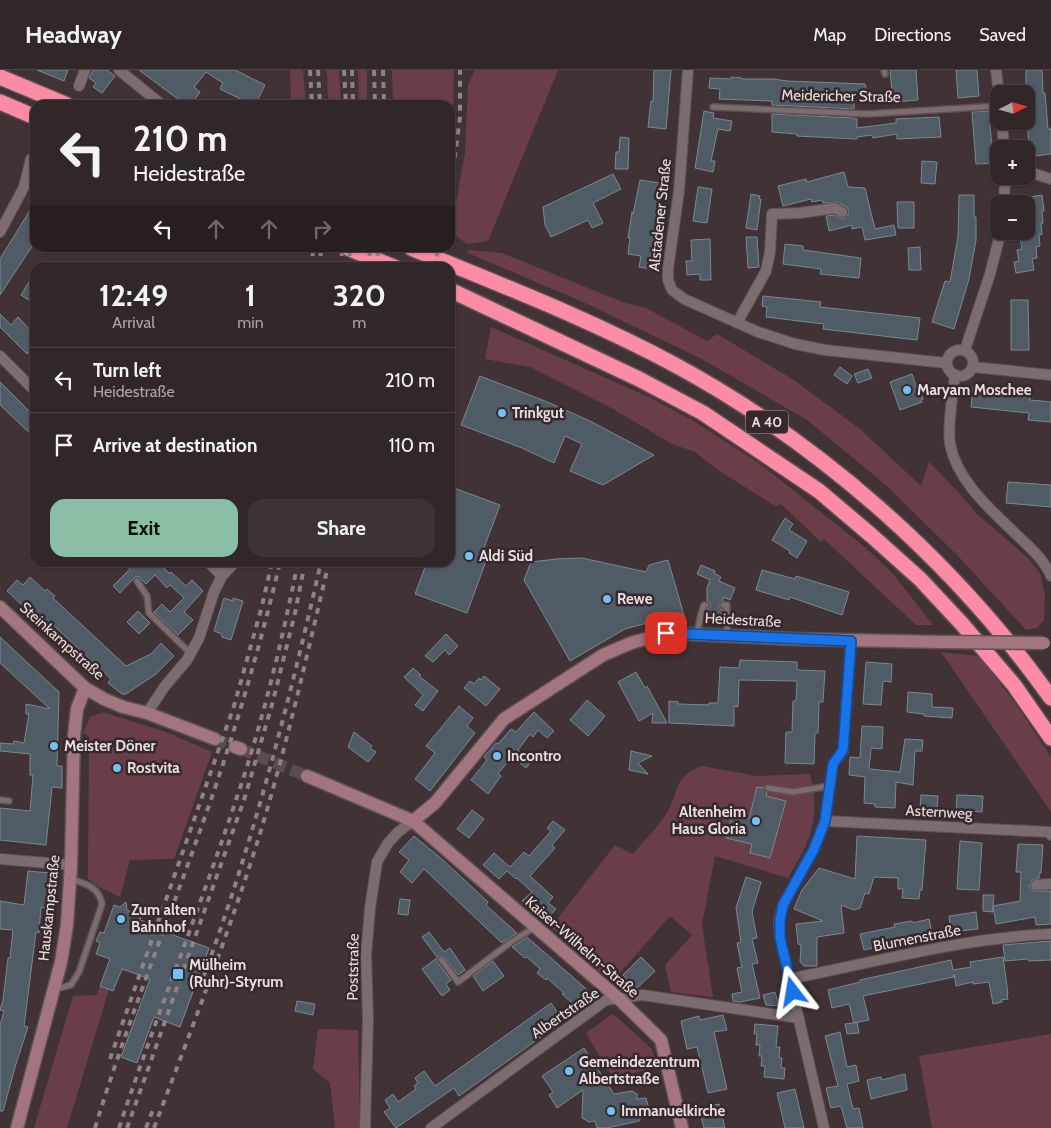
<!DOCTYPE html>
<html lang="en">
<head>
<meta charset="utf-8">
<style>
  :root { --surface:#312628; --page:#3d3234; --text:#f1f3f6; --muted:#a8a5a8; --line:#4c4345; --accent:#8abfa5 }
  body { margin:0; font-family:Cabin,sans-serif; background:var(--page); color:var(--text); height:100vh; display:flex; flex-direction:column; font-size:19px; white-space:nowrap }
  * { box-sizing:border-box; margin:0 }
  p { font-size:16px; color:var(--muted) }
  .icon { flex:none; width:28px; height:28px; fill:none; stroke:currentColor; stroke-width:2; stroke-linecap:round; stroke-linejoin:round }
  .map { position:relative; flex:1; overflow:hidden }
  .sheet { position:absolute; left:30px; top:192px; width:425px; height:305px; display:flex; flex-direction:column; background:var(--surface); border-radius:15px; box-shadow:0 1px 4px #0004,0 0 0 1px var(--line) }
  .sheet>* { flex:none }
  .banner { position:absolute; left:30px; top:30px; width:425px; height:152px; border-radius:15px; box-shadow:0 1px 4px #0004,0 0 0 1px var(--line); background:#312628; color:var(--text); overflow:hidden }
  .needle { width:32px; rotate:84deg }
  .fabs { position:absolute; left:990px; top:15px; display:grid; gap:10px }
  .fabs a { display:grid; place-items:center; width:45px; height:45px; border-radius:10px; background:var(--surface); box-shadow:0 1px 4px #0004,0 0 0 1px var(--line); font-size:25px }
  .pin { position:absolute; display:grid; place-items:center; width:42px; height:42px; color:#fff; margin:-21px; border-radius:10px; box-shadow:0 2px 8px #0006 }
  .me { position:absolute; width:55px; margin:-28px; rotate:346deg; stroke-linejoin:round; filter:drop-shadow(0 0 4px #0008) }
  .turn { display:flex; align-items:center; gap:18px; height:105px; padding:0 20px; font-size:22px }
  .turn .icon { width:65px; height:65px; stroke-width:2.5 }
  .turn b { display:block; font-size:35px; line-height:42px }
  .lanes { display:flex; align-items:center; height:48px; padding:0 20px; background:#0003; justify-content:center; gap:25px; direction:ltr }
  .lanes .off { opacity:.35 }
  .eta { display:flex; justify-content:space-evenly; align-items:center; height:85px; text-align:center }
  .eta b { font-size:30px; font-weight:700; line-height:35px }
  .button { display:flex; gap:10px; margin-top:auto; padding:10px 20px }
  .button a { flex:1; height:58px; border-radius:15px; background:var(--accent); color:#111; font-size:20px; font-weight:700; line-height:58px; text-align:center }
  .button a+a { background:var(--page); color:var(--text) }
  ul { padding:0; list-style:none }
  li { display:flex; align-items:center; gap:15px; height:65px; padding:0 20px; border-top:1px solid var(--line) }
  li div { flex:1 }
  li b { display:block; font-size:19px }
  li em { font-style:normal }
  header { display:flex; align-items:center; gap:30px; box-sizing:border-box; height:70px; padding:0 25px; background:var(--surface); border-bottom:1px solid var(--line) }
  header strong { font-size:24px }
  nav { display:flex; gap:28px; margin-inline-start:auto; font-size:18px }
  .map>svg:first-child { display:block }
</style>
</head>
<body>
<header>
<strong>Headway</strong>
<nav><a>Map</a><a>Directions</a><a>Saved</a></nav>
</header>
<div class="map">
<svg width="1051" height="1058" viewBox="0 0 1051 1058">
  <rect width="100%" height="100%" fill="#413235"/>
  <g fill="#6a3e48">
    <polygon points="290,0 303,0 306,35 288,35 291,31"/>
    <polygon points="327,0 339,0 341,35 328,35"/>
    <polygon points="358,0 367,0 367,35 359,35"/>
    <polygon points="392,0 454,0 453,46 450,82 450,35 393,35"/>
    <polygon points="475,0 558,0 488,171 467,174 451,162 465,82 468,15"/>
    <polygon points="468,180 502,183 625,233 646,238 707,271 717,264 794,310 860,359 921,416 929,392 960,424 977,444 1027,487 1040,503 1045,526 1044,550 1037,558 1026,560 958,486 887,416 807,350 700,288 585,233 468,183"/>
    <polygon points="491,257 651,328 692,350 760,394 866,478 894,505 933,555 916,555 824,469 821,472 781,434 775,436 715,398 695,382 672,374 613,339 530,297 485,289"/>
    <polygon points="941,582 979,586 1017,636 1051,687 1051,742"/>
    <polygon points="103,642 166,662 212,682 174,789 130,790 120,827 99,817 88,809 89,666 83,663 90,647"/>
    <path d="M702 696 757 706 810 704C811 712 814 720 814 728 816 762 805 779 788 808L715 786 702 855 713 927 671 922 665 895 692 865 670 846 612 912 551 857 615 775 633 784C644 771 660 755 668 741 679 720 675 705 702 696Z"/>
    <polygon points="100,916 109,919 67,1058 34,1058 73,926 97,925"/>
    <polygon points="613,944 652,979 656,996 614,1010 586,963"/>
    <polygon points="318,959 358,960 360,1058 335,1058 330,1013 313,999"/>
    <polygon points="1051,964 1051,1058 932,1058 919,986"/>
  </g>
  <g fill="#4f5c65" stroke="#7a8892">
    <polygon points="37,0 68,0 64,11"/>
    <polygon points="93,0 107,0 115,6 102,23 93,17 96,13 89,8"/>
    <polygon points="139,0 235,0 265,15 255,35 253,35 220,19 223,13 206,2 194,17 200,22 191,35 186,35"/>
    <polygon points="654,0 671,0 666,59 648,57 651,31 653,32"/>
    <polygon points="890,0 916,0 918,30 882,33 882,23 892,22"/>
    <polygon points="956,0 977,0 979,26 958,28"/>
    <polygon points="1026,0 1042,0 1043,23 1045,23 1048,59 1051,59 1051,84 1035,86 1034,73 1029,73 1026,45"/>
    <polygon points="731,7 742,8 742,9 774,9 787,11 865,14 867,24 855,23 854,39 772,35 772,31 719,29 720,19 709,18 710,8 731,9"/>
    <polygon points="704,41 714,43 713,48 732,51 730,61 718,59 711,91 715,91 713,102 695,98"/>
    <polygon points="989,41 993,93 976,94 972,42"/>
    <polygon points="772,44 854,48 854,49 857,49 857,58 896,53 896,49 939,47 941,67 897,69 897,64 873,68 872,65 857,67 857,69 797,66 797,64 772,62"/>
    <polygon points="620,67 629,68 628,99 615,99 616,82 619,82"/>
    <polygon points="922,91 937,92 935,114 921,113"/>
    <polygon points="844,102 848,117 865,118 875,159 894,155 896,165 865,170 862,157 852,159 852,155 829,161 826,146 834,145 843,149 848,145 848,138 838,132 823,133 822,130 812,132 811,129 783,136 778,116 806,109 807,112"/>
    <polygon points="613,104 621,119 593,133 603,153 592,158 588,150 551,167 545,155 543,137"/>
    <polygon points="640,110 660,113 650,199 639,197 641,186 628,184 630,168 628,168 632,142 633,144"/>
    <polygon points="698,117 712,119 707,153 693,151"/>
    <polygon points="751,124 760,126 759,129 761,129 757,160 746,158"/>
    <polygon points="959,125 974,125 974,147 976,147 976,170 969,209 954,259 932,252 945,211 950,212 958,167"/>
    <polygon points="1042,125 1044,141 1042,141 1043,153 1041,153 1042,164 1039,165 1040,176 1036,177 1037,188 1032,189 1034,200 1016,203 1014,192 1019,191 1017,180 1022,179 1020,168 1024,167 1023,161 1026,161 1025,128"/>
    <polygon points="35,132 35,172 0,225 0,189"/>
    <polygon points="897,132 914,132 914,158 898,158"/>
    <polygon points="746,167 757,167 759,197 748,198"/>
    <polygon points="710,169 711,210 700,210 700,204 687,205 686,191 692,191 691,170"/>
    <polygon points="785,174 803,176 803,180 861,188 859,208 820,204 821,199 783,194"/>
    <polygon points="920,177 921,200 909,200 908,178"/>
    <polygon points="35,202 35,234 21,225"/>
    <polygon points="763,226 821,232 820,237 920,248 917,270 823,259 824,254 766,247 767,237 762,236"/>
    <polygon points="1011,230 1028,230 1029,280 1011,280"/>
    <polygon points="0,244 11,255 18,247 35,265 35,276 27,284 0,257"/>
    <polygon points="840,297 852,306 847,314 834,305"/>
    <polygon points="868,299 872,308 858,313 854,304"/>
    <polygon points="912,304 917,318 919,317 923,329 921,329 922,332 900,340 890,312"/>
    <polygon points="480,306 545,331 592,352 654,385 603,415 570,401 582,374 565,366 554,393 522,378 461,355"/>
    <polygon points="0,312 29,341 35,334 35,368 0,335"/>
    <polygon points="973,317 1030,324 1030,330 1051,332 1051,352 1028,350 1029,343 971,337"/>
    <polygon points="1008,412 1051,415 1051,437 1006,433"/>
    <polygon points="454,418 500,435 484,478 490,480 467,543 415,524 427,492 450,492 450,430"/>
    <polygon points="785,448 793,454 789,460 807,471 797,488 789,483 790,481 772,470"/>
    <polygon points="582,488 646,502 649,495 668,490 685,549 647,553 625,559 570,591 524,510 531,492 556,489"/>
    <polygon points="124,492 158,492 170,504 171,502 186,516 192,510 203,521 184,542 193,550 178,565 154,542 162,534 170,542 184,528 170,515 167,518 155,505 146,514 138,506 135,507 120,523 113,516 130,499"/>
    <polygon points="701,495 715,501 714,503 721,507 719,511 735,518 730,530 723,527 723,531 719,533 719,537 723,540 720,541 719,544 723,551 706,550 710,544 707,540 710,537 710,533 707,531 707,518 710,510 697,504"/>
    <polygon points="762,500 795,509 796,506 849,522 842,545 790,527 789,530 756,520"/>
    <polygon points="30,507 45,521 47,519 55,526 53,528 126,596 151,584 161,573 174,586 156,604 126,624 122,624 108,613 111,609 51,553 47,558 7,521 17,510 23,515"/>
    <polygon points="224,528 233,531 233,528 243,531 231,570 222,567 222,564 214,561"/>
    <polygon points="138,541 150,553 139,564 127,552"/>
    <polygon points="446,564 458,576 449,585 445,580 433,592 425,586"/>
    <polygon points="0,567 59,622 57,696 62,696 62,718 52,717 46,775 0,770 0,738 30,741 33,705 30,705 30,684 0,681 0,673 13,674 14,671 24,673 29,644 26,644 26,634 50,639 0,593"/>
    <polygon points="740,590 797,592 797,600 825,601 823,632 819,632 818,663 815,663 814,694 785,693 786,662 792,662 793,631 796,631 797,611 739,610 738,637 734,636 734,656 669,653 669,631 678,632 678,634 709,635 709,633 718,633 720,597 739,598"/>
    <polygon points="866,592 892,594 891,612 883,611 881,635 863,634"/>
    <polygon points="413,598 421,605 419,606 438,621 423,641 415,635 423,625 404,607"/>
    <polygon points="636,602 645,618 647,616 667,653 652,653 653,643 639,651 618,612"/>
    <polygon points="484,606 500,619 486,636 464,618 470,611 474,614 479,608 481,610"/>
    <polygon points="908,622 932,624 932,637 953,638 952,648 924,646 924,644 907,642"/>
    <polygon points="587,630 605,646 588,666 570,650"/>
    <polygon points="459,636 473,648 467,656 475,663 430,721 415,709 435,683 426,676"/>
    <polygon points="534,642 554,661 547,668 538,660 533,667 530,664 518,680 530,693 526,698 512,686 498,704 501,706 488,724 471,710 487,690 484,687 496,673 498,674 511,659 516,662"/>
    <polygon points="862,656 883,657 882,679 871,678 869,699 900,702 905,669 923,670 922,681 915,681 913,715 896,712 895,738 875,737 875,734 864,733 865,707 849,705 850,687 860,688"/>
    <polygon points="354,662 372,676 370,678 376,682 368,692 348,677"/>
    <polygon points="631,681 652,686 638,693 648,704 629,700"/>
    <polygon points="757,717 764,718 767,722 766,726 786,731 770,788 750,783 752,774 726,768 732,745 749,749"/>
    <polygon points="921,725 938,726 937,740 920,739"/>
    <polygon points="957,725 983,726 982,742 956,740"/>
    <polygon points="472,740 484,749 469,768 457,759"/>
    <polygon points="553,751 565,760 552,775 555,778 530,806 553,827 548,833 556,839 544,852 522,831 532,822 517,808 516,809 507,801 499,809 483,795 494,783 510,797 524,782 529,786 551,761 547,758"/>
    <polygon points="414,766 443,790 488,832 486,835 517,863 502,873 424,799 412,813 400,802 409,790 399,782"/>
    <polygon points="857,766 926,770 922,820 920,820 919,829 902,828 903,819 898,819 898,808 874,807 869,824 865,823 860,838 854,840 841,835 844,863 817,867 817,896 804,896 800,892 801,875 798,874 796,854 823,851 794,839 802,820 819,798 855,809"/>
    <polygon points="960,771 982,773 979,820 957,819"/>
    <polygon points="1018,774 1043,775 1041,803 1039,803 1039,808 1032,810 1029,816 1033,821 1051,821 1051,854 1036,855 1035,847 996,854 993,836 993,842 983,841 983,825 994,825 993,836 1020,831 1021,802 1016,802"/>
    <polygon points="28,801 50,803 45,838 41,837 39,863 36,862 24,956 28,957 16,994 3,1041 0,1041 0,956 4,941 0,940 3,930 8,888 10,888 13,860 0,859 0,831 24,835"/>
    <polygon points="746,807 761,812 752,842 757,868 752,869 758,893 752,894 760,928 740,932 733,931 732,924 742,922 737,898 742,897 737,873 741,872 736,838"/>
    <polygon points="400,829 410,830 408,845 398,844"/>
    <polygon points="126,832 127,840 141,846 140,850 154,855 153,858 209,878 180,957 154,947 137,993 121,987 150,909 122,899 113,921 100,916 110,889 96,884 100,873 96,871 100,862 104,863 114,835 120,837"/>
    <polygon points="976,842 978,859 951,862 949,846"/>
    <polygon points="929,849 932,863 882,874 883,876 864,880 860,864 895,857 894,854 912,851 913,853"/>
    <polygon points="429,862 444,882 450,878 465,900 458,905 444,886 440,885 437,887 422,867"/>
    <polygon points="527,867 592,924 579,939 562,924 564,923 547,908 546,910 537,903 540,899 527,887 525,888 512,877"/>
    <polygon points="1051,871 1051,890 1029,891 1028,889 1005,891 1003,875"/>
    <polygon points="641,887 655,901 636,919 623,905"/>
    <polygon points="1003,887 1008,924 1007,924 1008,929 1001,930 1002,932 993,934 989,912 973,914 973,912 956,916 954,904 954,907 863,926 869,950 854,953 857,952 859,963 847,964 845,954 854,953 849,934 832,938 828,920 860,912 860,910 951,890 953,900 971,897 970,892"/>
    <polygon points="437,888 437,892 451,910 446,914 450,920 442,926 422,899"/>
    <polygon points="493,891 504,906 483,921 473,906"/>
    <polygon points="775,922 779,936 766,935 763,925"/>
    <polygon points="297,931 315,934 313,945 295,941"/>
    <polygon points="551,933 563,951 459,1026 454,1018 396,1058 384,1042 390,1038 385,1030 393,1024 398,1032 416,1019 414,1016 418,1013 415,1008 424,1001 435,1016"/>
    <polygon points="723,945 727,960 714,962 727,1019 708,1023 697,977 687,979 681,951 699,946 700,950"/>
    <polygon points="755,954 778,956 776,977 780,977 779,987 782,988 781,998 785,998 784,1009 764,1007 765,996 761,996 762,986 759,986 760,975 756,975 757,964 754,964"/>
    <polygon points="840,962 847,997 856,995 859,1011 847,1014 853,1039 859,1038 863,1058 847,1058 841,1036 831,1038 826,1018 838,1016 825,966"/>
    <polygon points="584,978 614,1024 632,1021 637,1024 637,1029 646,1028 649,1039 644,1040 639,1051 607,1058 597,1058 595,1051 589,1052 582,1048 583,1020 557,1038 549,1025 553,1022 542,1006"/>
    <polygon points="905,1004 907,1020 871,1029 867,1010 881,1007 882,1010"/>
    <polygon points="795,1019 804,1058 785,1058 777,1023"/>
    <polygon points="719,1034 725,1058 704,1058 699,1039"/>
  </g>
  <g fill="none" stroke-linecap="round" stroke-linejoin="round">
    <g stroke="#5a4c4e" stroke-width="12" stroke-dasharray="12 6" stroke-linecap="butt">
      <polyline points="215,669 235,677"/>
      <polyline points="241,679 307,706"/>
    </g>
    <g stroke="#5d5153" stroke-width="8">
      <g id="lane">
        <polyline points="884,0 885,4"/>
        <polyline points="713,37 867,44 999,36"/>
        <polyline points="137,511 147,526 149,543 190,583"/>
        <polyline points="723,535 727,535 727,544"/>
        <polyline points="701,544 704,535 706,535"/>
        <polyline points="723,544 727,544 727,565"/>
        <polyline points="697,563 701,544 706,544"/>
        <polyline points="768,718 793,722 829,716"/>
        <polyline points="0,730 9,731"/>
        <polyline points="441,889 458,912 511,872 535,857"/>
        <path d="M56 919 71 915 79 902 102 834C99 817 85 813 70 809"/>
      </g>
    </g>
    <g stroke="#5d5153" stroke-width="12">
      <g id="street">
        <polyline points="119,0 162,35"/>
        <polyline points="688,0 679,121 668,199 668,210 672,220 684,229 758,262 795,274 825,280 946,293"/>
        <polyline points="996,0 999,24"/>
        <polyline points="79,16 85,0"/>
        <polyline points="1002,51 1004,79"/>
        <polyline points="1026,101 1051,109"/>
        <polyline points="1004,134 1005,106"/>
        <polyline points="0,162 24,117 31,89"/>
        <polyline points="737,253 766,201 770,182 772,144 800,143 835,138 842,142"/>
        <circle cx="960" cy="293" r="13"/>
        <polyline points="965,280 990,204 1001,161"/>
        <polyline points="0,286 35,321"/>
        <polyline points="973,297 1051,305"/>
        <path d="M955 305C953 324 947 356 950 374 957 411 991 440 1017 465 1029 477 1044 489 1051 506"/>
        <polyline points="208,492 222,506"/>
        <polyline points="147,643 165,616 187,590 199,568 214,522 222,506 235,492"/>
        <polyline points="825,751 1049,762 1051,765"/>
        <polyline points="0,789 71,795"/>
        <polyline points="1036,815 1051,814"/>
        <path d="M789 909C876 892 962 868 1051 864"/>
        <polyline points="365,1058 368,949 366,885 370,838 377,792 388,773 398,762 413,751"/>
        <polyline points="431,1058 606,930 642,925 799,948"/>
        <polyline points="824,1058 780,868 779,850 783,835 814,779 825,751 833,694 843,681 851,571"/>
      </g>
    </g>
    <g stroke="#5d5153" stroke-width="15">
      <g id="secondary">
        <polyline points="0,537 85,618 104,629 123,637 147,643 215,669"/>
        <polyline points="235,677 241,679"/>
        <polyline points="307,706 413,751 618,928 661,970 682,1058"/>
        <polyline points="413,751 435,733 504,649 603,585 631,573 666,563 795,569 942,572"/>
        <polyline points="17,1058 61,892 67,855 71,795 74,666 77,639 85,618"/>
      </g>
    </g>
    <g stroke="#5d5153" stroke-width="18">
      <g id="highway">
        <polyline points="0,7 67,35"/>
        <polyline points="0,32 35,47"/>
        <polyline points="348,178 396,198"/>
        <path d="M411 178C501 215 592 250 677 296 822 375 955 493 1051 628"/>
        <polyline points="450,220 639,309 703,343 819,421 872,466 920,509 962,554 1014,615 1051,668"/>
      </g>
    </g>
    <use href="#lane" stroke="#7d6c6f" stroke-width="5"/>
    <use href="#street" stroke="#7d6c6f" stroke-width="10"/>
    <use href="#secondary" stroke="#a3767f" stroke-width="12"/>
    <use href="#highway" stroke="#fc8ca5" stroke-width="15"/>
    <g stroke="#8e8284" stroke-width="4" stroke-dasharray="6 6" stroke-linecap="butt">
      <polyline points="310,0 312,35"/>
      <polyline points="318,0 320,35"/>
      <polyline points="344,0 346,35"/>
      <polyline points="352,0 353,35"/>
      <polyline points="374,0 375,35"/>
      <polyline points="383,0 384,35"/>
      <polyline points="450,124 460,47 460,0"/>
      <polyline points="312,198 313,178"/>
      <polyline points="320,198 321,178"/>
      <polyline points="341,198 342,178"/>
      <polyline points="349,198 350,178"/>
      <polyline points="369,198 370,178"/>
      <polyline points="377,198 378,178"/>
      <polyline points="433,198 439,178"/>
      <path d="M203 908C253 773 289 633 321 492"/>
      <polyline points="110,989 234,636 262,536 272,492"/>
      <path d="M95 1058C130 943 176 832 215 718 240 644 262 569 280 492"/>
      <path d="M119 1058C156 947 200 838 237 727 263 651 282 571 298 492"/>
      <polyline points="127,1058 245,727 273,631 295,543 305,492"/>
      <polyline points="146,1058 154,1037"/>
      <path d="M154 1058C190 963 227 868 258 770 286 679 307 585 329 492"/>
    </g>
    <g stroke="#5d5153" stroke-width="15" stroke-linecap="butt">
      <polyline id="secondary-bridge" points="942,572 1044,573"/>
    </g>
    <use href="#secondary-bridge" stroke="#a3767f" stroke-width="12"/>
  </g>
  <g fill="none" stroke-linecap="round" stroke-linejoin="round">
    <g stroke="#114b97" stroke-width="12">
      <polyline id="route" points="666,563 851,571 843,680 833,694 825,751 814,779 783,835 780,850 780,868 793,922"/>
    </g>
    <use href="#route" stroke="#1a73e8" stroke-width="9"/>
  </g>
  <g fill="#71c1f5" stroke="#36282b" stroke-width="2">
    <circle cx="907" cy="320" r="5"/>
    <circle cx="502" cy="343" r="5"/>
    <circle cx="469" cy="486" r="5"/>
    <circle cx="607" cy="529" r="5"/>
    <circle cx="54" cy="676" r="5"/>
    <circle cx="497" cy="686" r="5"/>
    <circle cx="117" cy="698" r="5"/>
    <circle cx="756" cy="751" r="5"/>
    <circle cx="121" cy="849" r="5"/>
    <rect x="172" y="898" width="12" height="12" rx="2.5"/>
    <circle cx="569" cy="1001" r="5"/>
    <circle cx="611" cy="1041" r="5"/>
  </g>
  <g text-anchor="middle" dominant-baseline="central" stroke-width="5" stroke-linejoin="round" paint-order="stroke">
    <rect fill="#36282b" stroke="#b3a7a9" stroke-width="1" x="746" y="340.5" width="42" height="23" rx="4"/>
    <g font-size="14" font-weight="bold" fill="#e8dedf">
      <text x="767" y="352">A 40</text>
    </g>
    <g font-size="15" fill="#e8dedf" stroke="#36282b">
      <text transform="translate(841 26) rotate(1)">Meidericher Straße</text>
      <text transform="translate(660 145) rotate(-84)">Alstadener Straße</text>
      <text transform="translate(743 550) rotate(3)">Heidestraße</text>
      <text transform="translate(62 571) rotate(42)">Steinkampstraße</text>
      <text transform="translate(939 742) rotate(3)">Asternweg</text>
      <text transform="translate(49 838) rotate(-84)">Hauskampstraße</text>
      <text transform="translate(917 868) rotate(-11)">Blumenstraße</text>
      <text transform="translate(582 877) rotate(41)">Kaiser-Wilhelm-Straße</text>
      <text transform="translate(353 897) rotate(-89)">Poststraße</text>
      <text transform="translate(565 943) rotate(-34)">Albertstraße</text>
    </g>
    <g font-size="15" font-weight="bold" fill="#e8dedf" stroke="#36282b" text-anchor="start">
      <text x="917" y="320">Maryam Moschee</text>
      <text x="512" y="343">Trinkgut</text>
      <text x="479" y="486">Aldi Süd</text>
      <text x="617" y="529">Rewe</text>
      <text x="64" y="676">Meister Döner</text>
      <text x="507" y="686">Incontro</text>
      <text x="127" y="698">Rostvita</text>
      <text x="746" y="742" text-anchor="end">Altenheim<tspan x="746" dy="17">Haus Gloria</tspan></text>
      <text x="131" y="840">Zum alten<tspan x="131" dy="17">Bahnhof</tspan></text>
      <text x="189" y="895">Mülheim<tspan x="189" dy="17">(Ruhr)-Styrum</tspan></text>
      <text x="579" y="992">Gemeindezentrum<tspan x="579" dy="17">Albertstraße</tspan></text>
      <text x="621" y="1041">Immanuelkirche</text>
    </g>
  </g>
</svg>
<div class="fabs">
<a><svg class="needle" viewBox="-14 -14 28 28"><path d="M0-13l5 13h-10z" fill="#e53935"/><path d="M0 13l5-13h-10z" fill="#a8a5a8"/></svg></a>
<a>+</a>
<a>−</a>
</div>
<div class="pin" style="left:666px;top:563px;background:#d93025"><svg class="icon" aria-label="arrive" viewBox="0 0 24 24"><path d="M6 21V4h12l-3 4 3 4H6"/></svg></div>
<svg class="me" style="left:793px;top:922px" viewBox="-20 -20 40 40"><path d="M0-17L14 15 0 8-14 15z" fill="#1a73e8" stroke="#fff" stroke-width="4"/></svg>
<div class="banner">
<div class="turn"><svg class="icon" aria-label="left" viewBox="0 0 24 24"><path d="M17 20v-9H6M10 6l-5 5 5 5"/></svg><div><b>210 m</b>Heidestraße</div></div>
<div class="lanes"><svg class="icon" aria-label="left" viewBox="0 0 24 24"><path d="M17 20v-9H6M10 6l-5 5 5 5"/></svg><svg class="icon off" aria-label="ahead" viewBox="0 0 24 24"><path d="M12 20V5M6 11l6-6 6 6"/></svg><svg class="icon off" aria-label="ahead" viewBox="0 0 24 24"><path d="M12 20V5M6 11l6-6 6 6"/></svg><svg class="icon off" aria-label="right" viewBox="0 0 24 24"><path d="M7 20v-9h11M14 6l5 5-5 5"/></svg></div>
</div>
<section class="sheet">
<div class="eta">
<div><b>12:49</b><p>Arrival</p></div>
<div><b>1</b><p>min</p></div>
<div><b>320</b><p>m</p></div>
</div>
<ul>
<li><svg class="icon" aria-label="left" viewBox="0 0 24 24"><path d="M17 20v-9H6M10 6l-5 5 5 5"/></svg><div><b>Turn left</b><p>Heidestraße</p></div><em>210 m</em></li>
<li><svg class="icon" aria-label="arrive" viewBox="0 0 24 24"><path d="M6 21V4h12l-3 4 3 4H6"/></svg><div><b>Arrive at destination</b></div><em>110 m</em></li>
</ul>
<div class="button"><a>Exit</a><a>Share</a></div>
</section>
</div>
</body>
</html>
